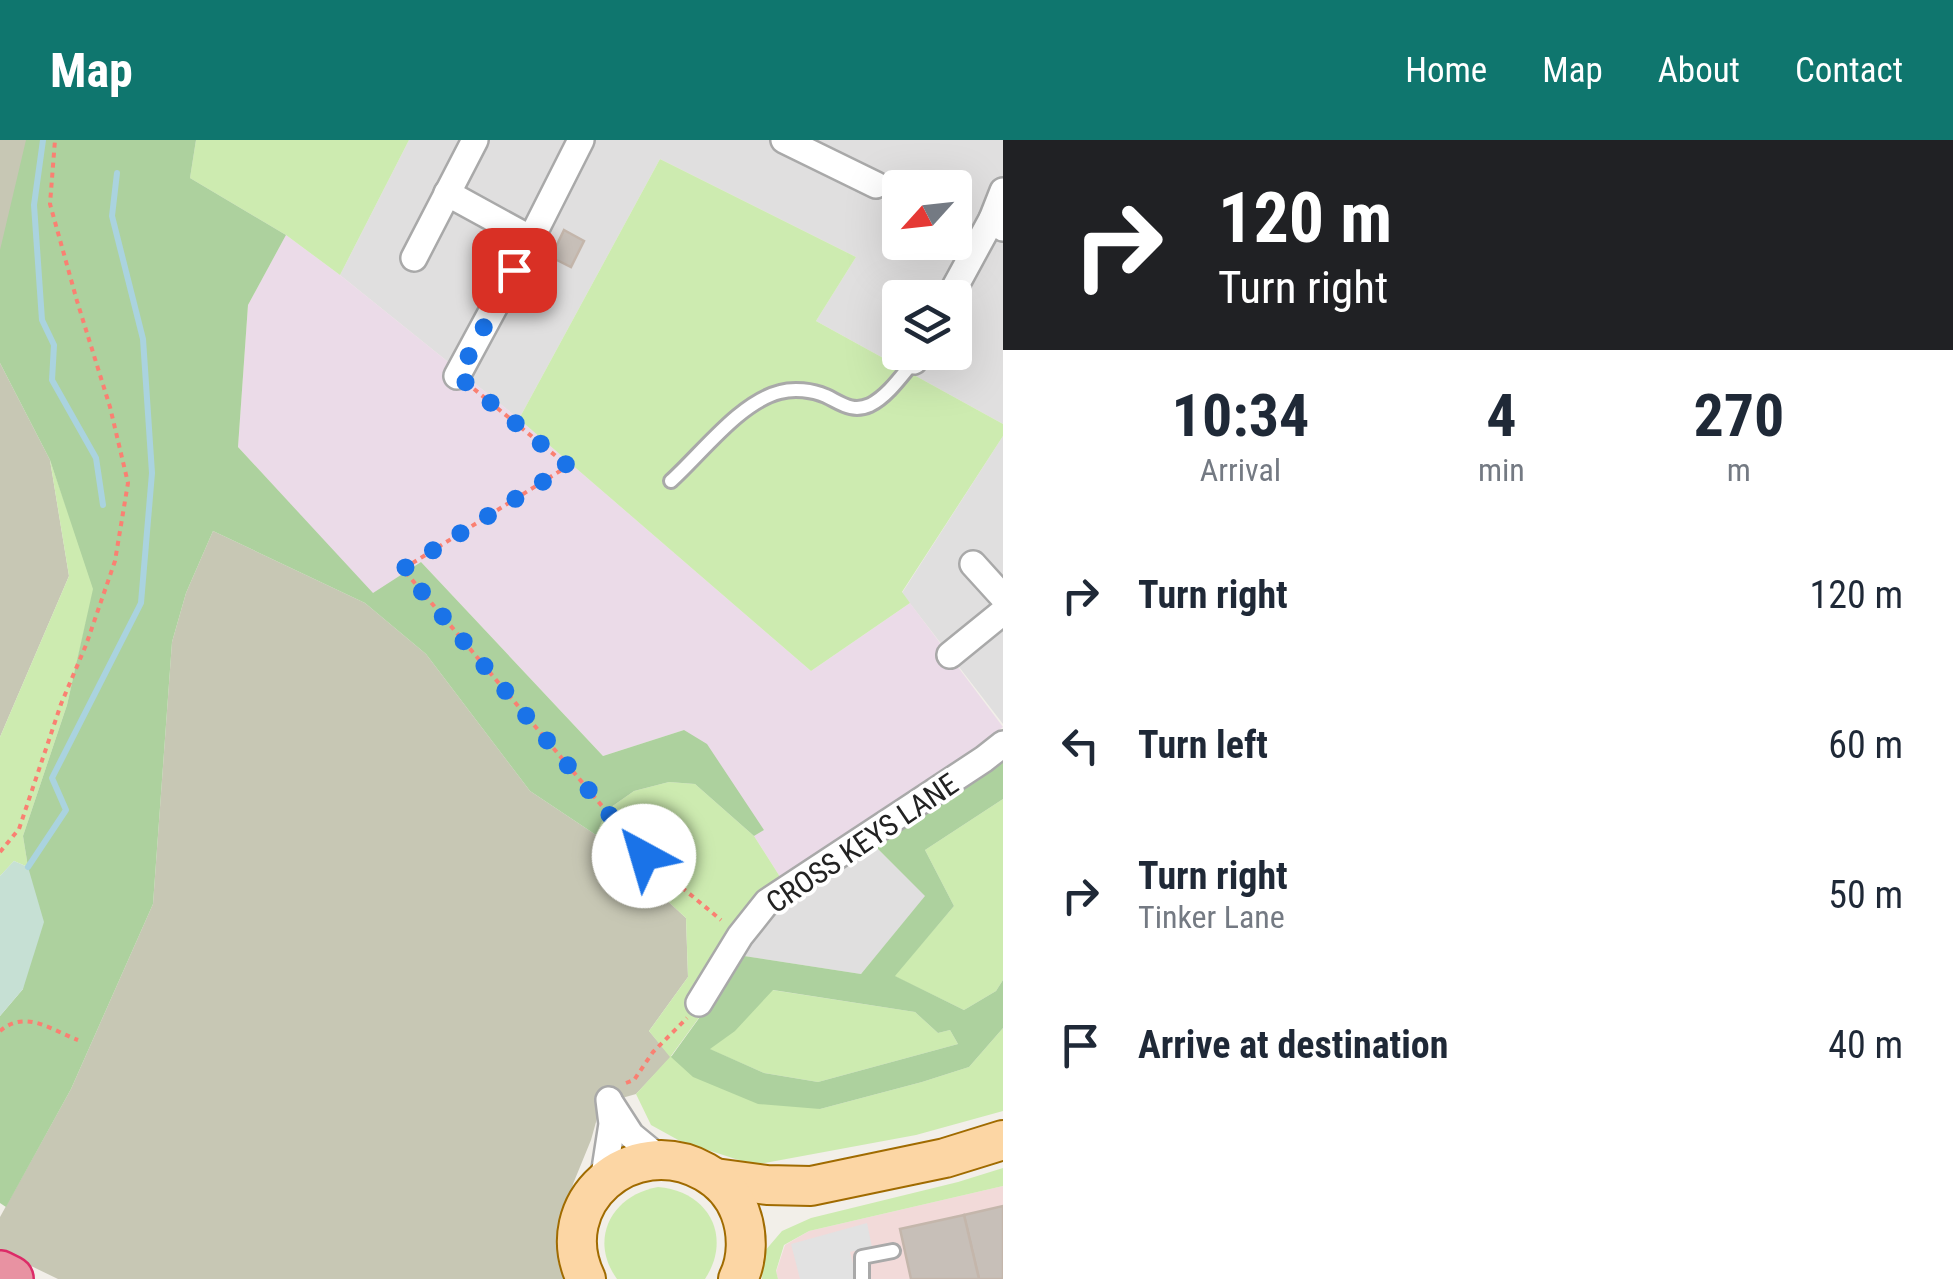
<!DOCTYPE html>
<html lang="en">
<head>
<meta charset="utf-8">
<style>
  :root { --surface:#fff; --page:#f6f6f7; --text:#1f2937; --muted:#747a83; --accent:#0f766e }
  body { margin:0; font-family:"Roboto Condensed",sans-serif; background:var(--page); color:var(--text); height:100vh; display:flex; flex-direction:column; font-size:38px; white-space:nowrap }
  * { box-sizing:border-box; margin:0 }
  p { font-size:32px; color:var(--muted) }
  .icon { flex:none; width:55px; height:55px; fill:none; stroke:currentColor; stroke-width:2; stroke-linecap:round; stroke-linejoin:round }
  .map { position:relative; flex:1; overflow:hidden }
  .panel { display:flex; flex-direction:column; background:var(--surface); width:950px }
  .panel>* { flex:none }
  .hud { background:#202124; color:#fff; overflow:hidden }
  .needle { width:65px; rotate:243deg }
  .tools { position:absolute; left:882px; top:30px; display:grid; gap:20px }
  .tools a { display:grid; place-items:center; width:90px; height:90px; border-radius:10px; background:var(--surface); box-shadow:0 10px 40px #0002; font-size:50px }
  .pin { position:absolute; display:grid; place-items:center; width:85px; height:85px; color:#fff; margin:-42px; border-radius:20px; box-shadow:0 5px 15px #0006 }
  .me { position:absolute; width:110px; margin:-55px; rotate:321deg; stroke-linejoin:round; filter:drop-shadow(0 0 8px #0008) }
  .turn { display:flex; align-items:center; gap:35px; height:210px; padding:0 50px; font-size:45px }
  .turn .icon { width:130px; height:130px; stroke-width:2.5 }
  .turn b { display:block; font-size:70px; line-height:85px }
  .eta { display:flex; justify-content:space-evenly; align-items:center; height:170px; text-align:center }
  .eta b { font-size:60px; font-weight:700; line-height:70px }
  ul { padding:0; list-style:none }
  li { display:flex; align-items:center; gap:30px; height:150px; padding:0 50px }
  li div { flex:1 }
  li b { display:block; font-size:38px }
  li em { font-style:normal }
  header { display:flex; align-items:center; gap:60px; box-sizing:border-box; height:140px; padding:0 50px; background:var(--accent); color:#fff }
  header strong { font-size:48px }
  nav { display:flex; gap:55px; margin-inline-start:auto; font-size:35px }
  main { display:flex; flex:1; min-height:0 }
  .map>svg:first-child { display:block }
</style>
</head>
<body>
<header>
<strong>Map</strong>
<nav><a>Home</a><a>Map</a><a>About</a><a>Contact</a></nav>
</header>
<main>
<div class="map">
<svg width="1003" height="1139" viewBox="0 0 1003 1139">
  <rect width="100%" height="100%" fill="#f2efe9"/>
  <g fill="#e0dfdf" fill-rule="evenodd">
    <path d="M409 0H1003V284L816 181 856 117 660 19 519 279 340 135ZM900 48H955V102H900ZM900 158H955V212H900Z"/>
    <polygon points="1003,296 1003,584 902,453"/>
    <polygon points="872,703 926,756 861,834 744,816 771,767"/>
  </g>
  <polygon fill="#f2dad9" points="1003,1046 1003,1139 778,1139 776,1132 785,1105 809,1091"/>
  <polygon fill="#ebdbe8" points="286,95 340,135 519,279 811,531 910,463 1003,587 950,628 782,740 754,696 764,690 684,590 603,616 421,422 373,454 238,307 248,165"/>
  <g fill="#c7c7b4">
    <polygon points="0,0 27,0 0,116"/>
    <polygon points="0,223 50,320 69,436 0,597"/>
    <polygon points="213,391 365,463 426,514 530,651 596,695 686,778 688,837 649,891 671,917 636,954 601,964 591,1000 573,1044 558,1122 565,1139 58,1139 0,1111 0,1077 71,949 153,764 172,502 186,453"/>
  </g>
  <g fill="#cdebb0">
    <polygon points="196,0 409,0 340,135 286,95 190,38"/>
    <polygon points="660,19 856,117 816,181 1003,284 1003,296 902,452 910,463 811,531 519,279"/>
    <polygon points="50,320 94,448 67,565 23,696 28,727 14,721 0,736 0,597 69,436"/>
    <polygon points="669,642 695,644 754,696 782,740 738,776 722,798 744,816 671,916 820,969 922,942 969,927 1003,888 1003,971 916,995 754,1025 680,1001 651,985 636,954 670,917 649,891 688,837 686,778 596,695 607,670 634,651"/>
    <polygon points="1003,659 1003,840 996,851 964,870 894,836 954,766 925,710"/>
    <polygon points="772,850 915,872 938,893 950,890 958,904 818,942 764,933 709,909 731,893"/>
    <polygon points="1003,1028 1003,1046 809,1091 784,1105 776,1131 778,1139 762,1139 764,1112 782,1091 811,1078 958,1042"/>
    <path d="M658 1047C708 1051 733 1096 705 1139H617C588 1099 612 1055 658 1047Z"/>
  </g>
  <g fill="#add19e" fill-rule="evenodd">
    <polygon points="26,0 196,0 190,38 286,95 248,165 238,307 373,453 421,422 603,616 684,590 707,604 764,690 754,696 695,644 669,642 634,651 607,670 596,695 530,651 426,514 365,463 213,391 186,453 172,502 153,764 71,949 6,1067 0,1063 0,876 23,849 28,727 23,696 67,565 93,449 50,320 0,223 0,110"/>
    <path d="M1003 618V659L925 710 954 766 895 836 964 870 996 851 1003 840V888L969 927 922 942 820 969 758 964 693 937 671 917 744 816 861 834 925 756 872 703ZM773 850 915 872 938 893 950 890 958 904 818 942 764 933 710 909 735 891Z"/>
  </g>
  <polygon fill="#c6e0d4" points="14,721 28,727 44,782 23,849 0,876 0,736"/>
  <polygon fill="#e2e2e2" points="867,1083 872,1107 850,1112 857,1139 800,1139 791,1104"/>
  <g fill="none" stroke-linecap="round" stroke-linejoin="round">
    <g stroke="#aad3df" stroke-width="6">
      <polyline points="43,0 34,65 42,180 54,205 52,240 96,318 103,365"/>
      <polyline points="28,727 66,670 52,638 141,463 152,333 143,199 112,76 117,33"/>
    </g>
  </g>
  <g fill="#c7bfb8" stroke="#c4b6ab" stroke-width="2.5">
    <polygon points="564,90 584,101 571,127 551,117"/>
    <polygon points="1003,1066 1003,1139 979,1139 964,1075"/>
    <polygon points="964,1075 979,1139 911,1139 900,1089"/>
  </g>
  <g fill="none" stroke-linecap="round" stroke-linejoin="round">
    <g stroke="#a9a9a9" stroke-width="18">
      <g id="lane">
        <path d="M671 341C702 313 740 262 780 252 794 248 812 250 826 256 841 263 852 273 870 265 888 256 902 235 914 221"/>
        <polyline points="862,1139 862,1117 893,1111"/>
      </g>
    </g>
    <g stroke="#a9a9a9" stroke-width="30">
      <g id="street">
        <polyline points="784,0 876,45"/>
        <polyline points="1003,51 992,79 1003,88"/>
        <polyline points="447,53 531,99"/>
        <polyline points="414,118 475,0"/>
        <polyline points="949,158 992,79"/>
        <polyline points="914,221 919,212"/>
        <polyline points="457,236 531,99 581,0"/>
        <polyline points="973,424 1003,457"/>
        <polyline points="950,515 1003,472"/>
        <polyline points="699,863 740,796 767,762 984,619 1003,604"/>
        <polyline points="611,964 631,995 659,1018"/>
        <polyline points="603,1042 612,984 609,960"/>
      </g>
    </g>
    <g stroke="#a06b00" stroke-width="42">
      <g id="primary">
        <polyline points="715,1038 767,1045 811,1046 945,1018 1003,1000"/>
        <path d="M586 1139C549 1063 632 991 705 1032 721 1041 733 1054 740 1072 748 1093 748 1119 738 1139"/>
      </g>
    </g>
    <g stroke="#dc2a67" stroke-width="50">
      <polyline id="highway" points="0,1134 10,1139"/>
    </g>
    <g stroke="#fa8072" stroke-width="4" stroke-dasharray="5 5" stroke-linecap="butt">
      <polyline points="474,249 568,326 403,429 644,716 721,780"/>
      <polyline points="0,712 19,689 61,564 86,505 115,421 128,343 110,267 77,161 50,64 55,0"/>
      <path d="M0 891C26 869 51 890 78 900"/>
      <polyline points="626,943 634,940 653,912 687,878"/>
    </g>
    <use href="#lane" stroke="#fff" stroke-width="12"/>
    <use href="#street" stroke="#fff" stroke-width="25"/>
    <use href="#primary" stroke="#fcd6a4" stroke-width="38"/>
    <use href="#highway" stroke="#e892a2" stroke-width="45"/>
  </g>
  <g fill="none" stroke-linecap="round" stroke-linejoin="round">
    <polyline stroke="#1a73e8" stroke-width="18" stroke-dasharray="0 32.4" points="514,130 458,236 568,326 403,429 644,716"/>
  </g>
  <g text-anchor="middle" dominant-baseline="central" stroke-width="8" stroke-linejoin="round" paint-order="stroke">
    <g font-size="30" fill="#222" stroke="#fff">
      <text transform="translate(862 703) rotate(-34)">CROSS KEYS LANE</text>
    </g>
  </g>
</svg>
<div class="tools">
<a><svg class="needle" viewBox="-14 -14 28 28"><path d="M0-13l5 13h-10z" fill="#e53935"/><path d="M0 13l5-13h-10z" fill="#747a83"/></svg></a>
<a><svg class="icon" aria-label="layers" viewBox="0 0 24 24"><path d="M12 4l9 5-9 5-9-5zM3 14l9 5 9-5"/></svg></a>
</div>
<div class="pin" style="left:514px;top:130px;background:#d93025"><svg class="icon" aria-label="arrive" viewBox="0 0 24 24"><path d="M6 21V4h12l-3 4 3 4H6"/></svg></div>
<svg class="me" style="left:644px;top:716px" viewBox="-20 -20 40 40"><circle r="19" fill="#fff"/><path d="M0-13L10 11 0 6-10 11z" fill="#1a73e8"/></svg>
</div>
<section class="panel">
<div class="hud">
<div class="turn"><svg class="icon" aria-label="right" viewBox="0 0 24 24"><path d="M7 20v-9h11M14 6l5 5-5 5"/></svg><div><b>120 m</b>Turn right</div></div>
</div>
<div class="eta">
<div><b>10:34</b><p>Arrival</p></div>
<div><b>4</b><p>min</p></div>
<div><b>270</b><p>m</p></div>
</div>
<ul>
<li><svg class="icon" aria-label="right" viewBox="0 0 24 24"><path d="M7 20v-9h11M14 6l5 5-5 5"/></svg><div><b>Turn right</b></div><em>120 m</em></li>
<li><svg class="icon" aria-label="left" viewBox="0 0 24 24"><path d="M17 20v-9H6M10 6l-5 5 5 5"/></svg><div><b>Turn left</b></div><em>60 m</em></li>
<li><svg class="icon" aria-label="right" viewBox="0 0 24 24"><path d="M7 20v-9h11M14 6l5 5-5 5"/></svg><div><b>Turn right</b><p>Tinker Lane</p></div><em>50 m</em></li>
<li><svg class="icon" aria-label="arrive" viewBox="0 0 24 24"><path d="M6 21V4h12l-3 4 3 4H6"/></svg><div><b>Arrive at destination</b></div><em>40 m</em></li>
</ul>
</section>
</main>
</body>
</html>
